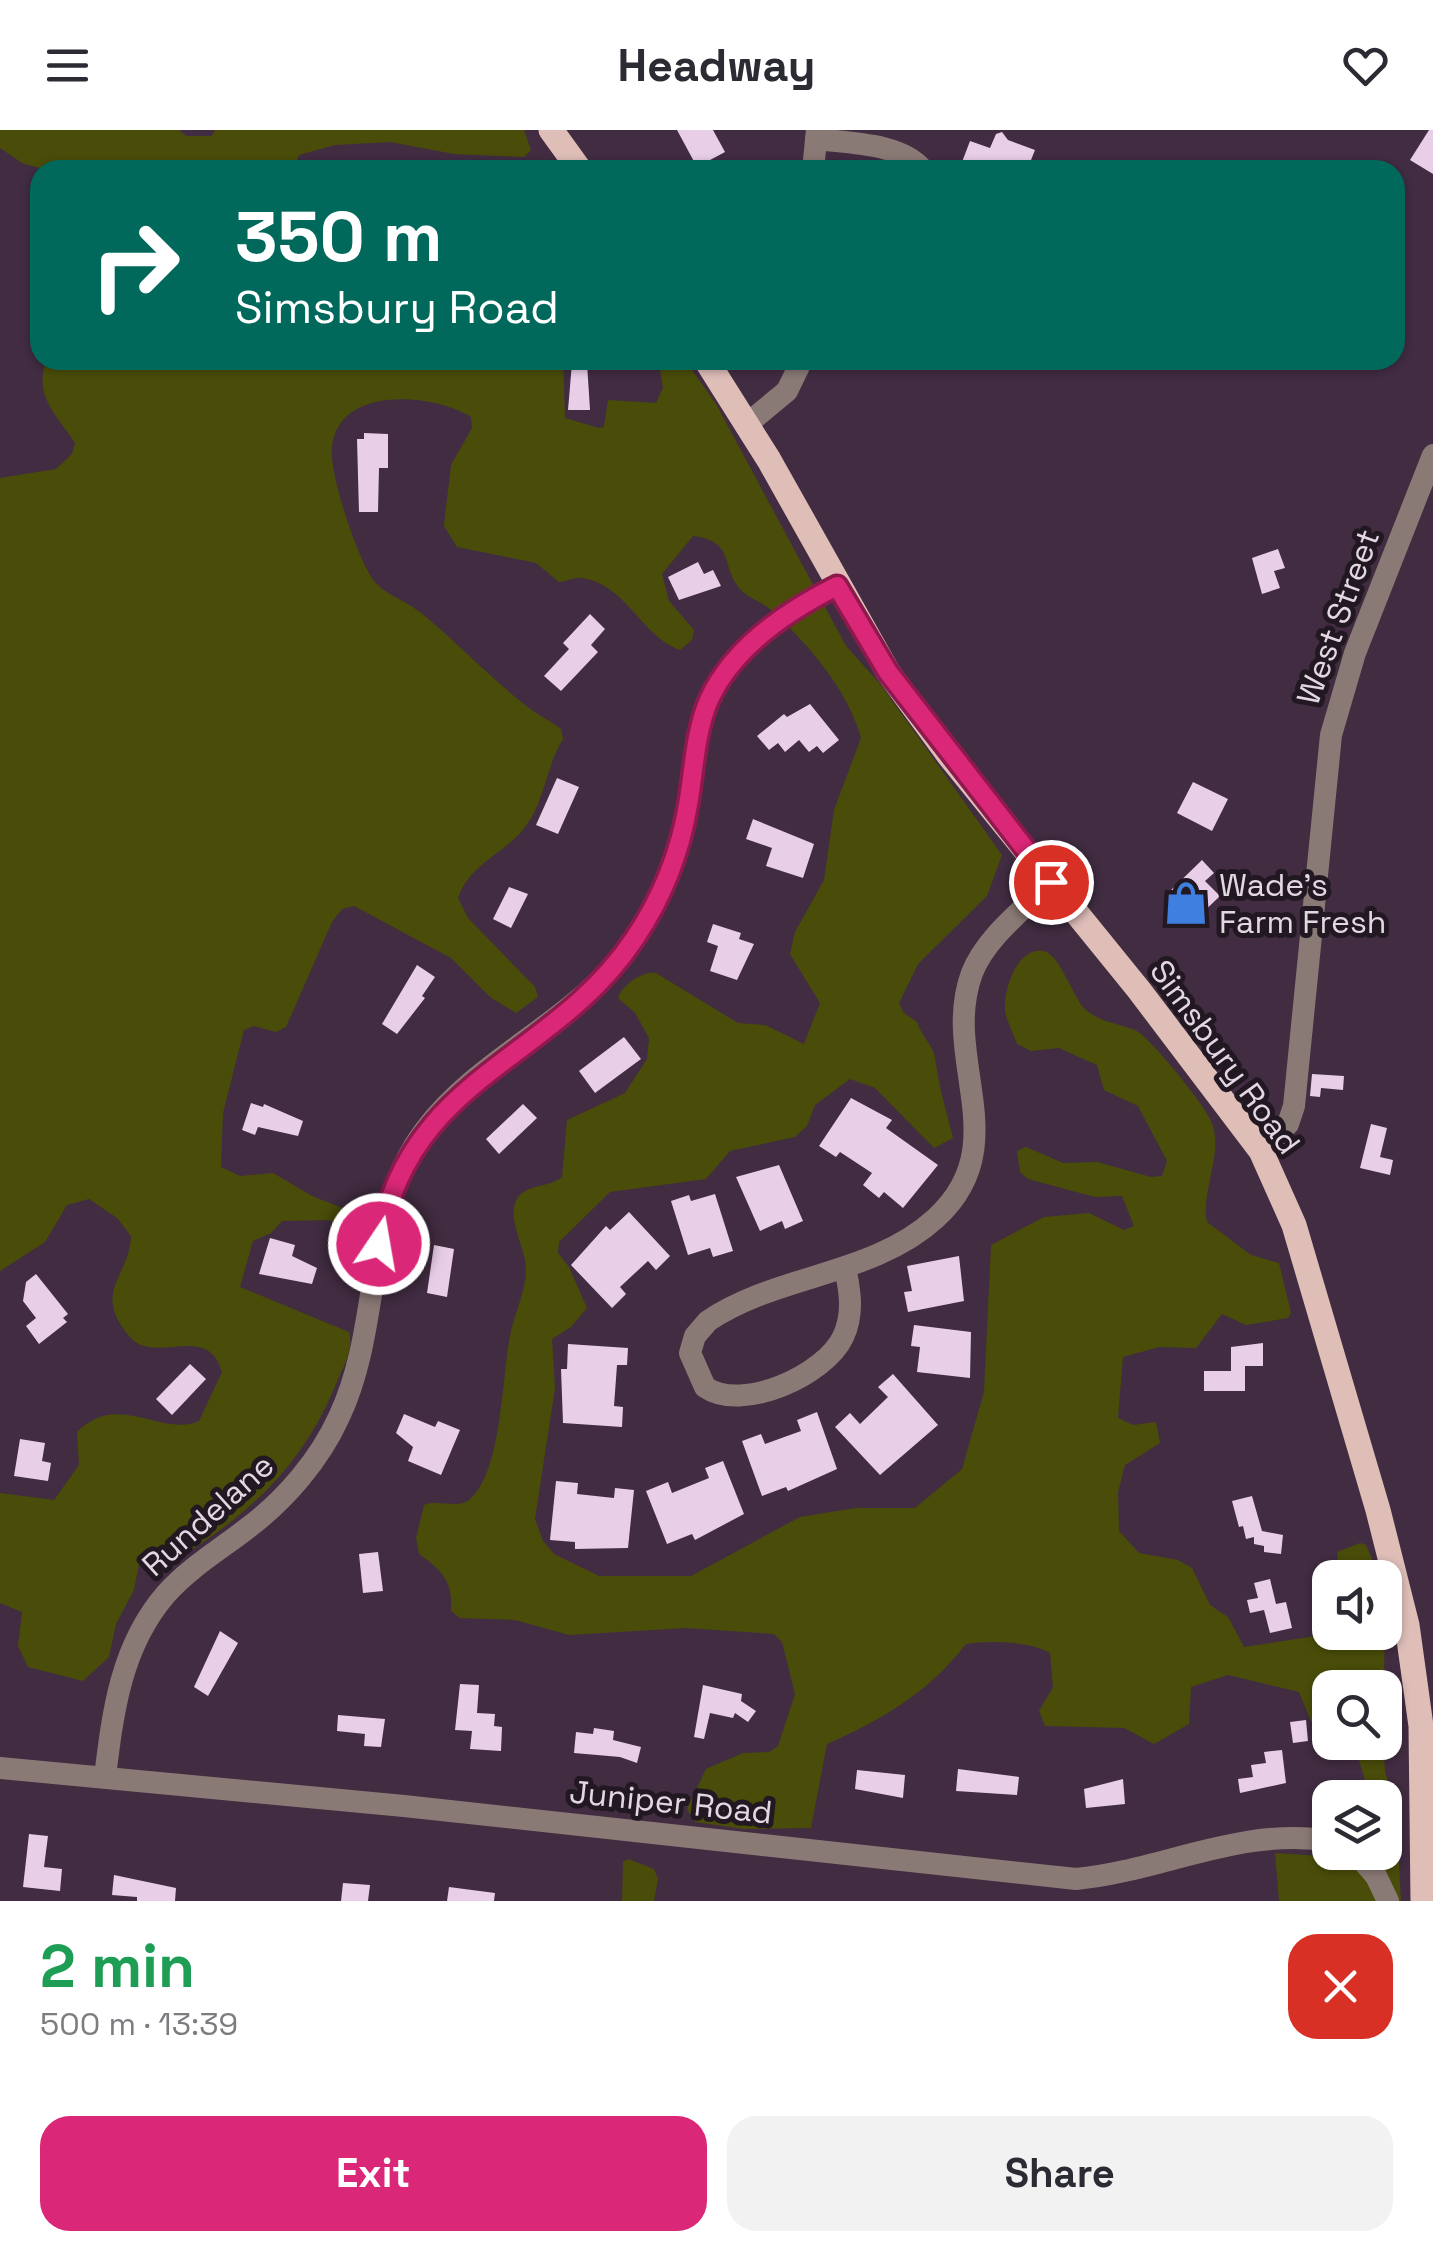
<!DOCTYPE html>
<html lang="en">
<head>
<meta charset="utf-8">
<style>
  :root { --surface:#fff; --page:#f2f2f3; --text:#2b2b33; --muted:#7c7c81; --accent:#db2777 }
  body { margin:0; font-family:"Space Grotesk",sans-serif; background:var(--page); color:var(--text); height:100vh; display:flex; flex-direction:column; font-size:38px; white-space:nowrap }
  * { box-sizing:border-box; margin:0 }
  p { font-size:32px; color:var(--muted) }
  .icon { flex:none; width:55px; height:55px; fill:none; stroke:currentColor; stroke-width:2; stroke-linecap:round; stroke-linejoin:round }
  .map { position:relative; height:1771px; overflow:hidden }
  .sheet { display:flex; flex-direction:column; background:var(--surface); flex:1 }
  .sheet>* { flex:none }
  .top-card { position:absolute; left:30px; top:30px; width:1375px; height:210px; border-radius:30px; box-shadow:0 2px 8px #0004; background:#00695c; color:#fff; overflow:hidden }
  .fabs { position:absolute; left:1312px; top:1430px; display:grid; gap:20px }
  .fabs a { display:grid; place-items:center; width:90px; height:90px; border-radius:20px; background:var(--surface); box-shadow:0 2px 8px #0004; font-size:50px }
  .pin { position:absolute; display:grid; place-items:center; width:85px; height:85px; color:#fff; margin:-42px; border:5px solid #fff; border-radius:50%; box-shadow:0 2px 10px #0007 }
  .me { position:absolute; width:110px; margin:-55px; rotate:12deg; stroke-linejoin:round; filter:drop-shadow(0 0 8px #0008) }
  .turn { display:flex; align-items:center; gap:35px; height:210px; padding:0 40px; font-size:45px }
  .turn .icon { width:130px; height:130px; stroke-width:2.5 }
  .turn b { display:block; font-size:70px; line-height:85px }
  .round { display:grid; place-items:center; flex:none; width:105px; height:105px; border-radius:30px; background:var(--page) }
  .summary { display:flex; align-items:center; justify-content:space-between; height:170px; padding:0 40px }
  h1 { font-size:60px; font-weight:700; line-height:75px; color:#1e9e55 }
  .primary-button { display:flex; gap:20px; margin-top:auto; padding:20px 40px }
  .primary-button a { flex:1; height:115px; border-radius:30px; background:var(--accent); color:#fff; font-size:40px; font-weight:700; line-height:115px; text-align:center }
  .primary-button a+a { background:var(--page); color:var(--text) }
  header { display:flex; justify-content:space-between; align-items:center; height:130px; padding:0 40px; background:var(--surface); font-size:45px; font-weight:700 }
  .map>svg:first-child { display:block }
</style>
</head>
<body>
<header><svg class="icon" aria-label="menu" viewBox="0 0 24 24"><path d="M4 6h16M4 12h16M4 18h16"/></svg>Headway<svg class="icon" aria-label="heart" viewBox="0 0 24 24"><path d="M12 20l-8-8c-3-5 5-10 8-4 3-6 11-1 8 4z"/></svg></header>
<div class="map">
<svg width="1433" height="1771" viewBox="0 0 1433 1771">
  <rect width="100%" height="100%" fill="#412c41"/>
  <g fill="#4a4d09">
    <polygon points="0,0 179,0 186,6 212,6 215,0 524,0 531,20 524,27 454,24 390,12 335,15 299,25 293,40 46,40 22,33 0,18"/>
    <path d="M47 230H563L565 288 599 298 604 297 608 270 656 273 663 258 658 230H685L716 274 846 516 881 555 1002 725 987 766 918 834 899 873 904 883 917 892C921 905 934 917 935 928 939 957 946 980 953 1008L934 1018 875 958 850 949 815 975 807 996 795 1007 730 1021 706 1049 610 1062 559 1112 558 1123 569 1137 587 1178 571 1197 552 1209 555 1258 535 1389 543 1411 554 1424 599 1446H691L800 1387 856 1378H915L962 1339 984 1262 991 1115 1044 1087 1089 1083 1124 1100 1134 1096 1122 1066 1095 1067 1028 1049 1020 1042 1017 1021 1026 1017 1063 1033 1097 1032 1151 1047 1162 1046 1167 1031 1138 976 1104 960 1097 935 1059 918 1031 921 1017 914C1014 904 1005 889 1005 878 1004 859 1017 817 1043 821 1060 823 1073 869 1086 880 1102 893 1117 893 1135 900 1148 905 1202 972 1209 987 1227 1019 1200 1059 1207 1092L1251 1125 1279 1133 1291 1183 1288 1188 1246 1195 1222 1184 1196 1218 1159 1217 1123 1227 1118 1288 1133 1295 1156 1292 1160 1313 1125 1335 1118 1362 1119 1401 1139 1423 1178 1430 1192 1438 1210 1475 1228 1487 1244 1517 1322 1505 1330 1495V1502H1385V1468L1384 1557 1330 1558V1611L1315 1601 1299 1562 1228 1545 1191 1557 1189 1594 1154 1614 1124 1598 1045 1596 1039 1581 1053 1557 1050 1523C1029 1511 990 1510 966 1514 929 1562 882 1590 827 1614L811 1698 744 1699 695 1692 687 1679 706 1639 743 1623 769 1622 778 1616 795 1564 782 1512 774 1504 686 1498 569 1505 515 1490 460 1488 451 1481C453 1452 443 1441 419 1424L416 1408 424 1375C437 1369 458 1379 469 1370 502 1344 502 1246 510 1206 514 1184 526 1162 526 1139 526 1118 507 1091 516 1071 523 1054 549 1058 562 1047L567 990 625 963 647 929 649 908 635 883 618 868C622 855 642 841 656 843L738 893 765 895 804 914 820 873 790 824 795 802 824 750 834 680 861 608C848 560 809 515 772 481 763 472 749 469 740 459 720 434 735 411 693 406L662 444 669 471 694 500 692 510 680 520C642 507 626 454 582 448 573 447 567 452 559 452L536 433 457 417 444 396 445 386 451 335 472 298 471 287C433 263 337 255 332 318 329 344 357 426 372 448 382 464 406 470 421 483 458 513 491 549 529 578 539 586 551 591 561 599L563 609C545 638 545 674 522 701 501 725 469 735 458 768L468 788 535 857 538 867 516 883 490 867 451 828 354 776 342 779 332 792 286 897 276 902 254 896 244 900 223 983 221 1037 240 1046 273 1043 312 1066 358 1084 363 1093 355 1098 328 1090 282 1091 271 1103 253 1111 240 1157 349 1202C354 1220 343 1237 336 1254 303 1335 250 1384 176 1430L164 1433 148 1428 139 1434 134 1460 116 1494 109 1527 83 1551 28 1537 18 1516 22 1482 0 1473V1363L54 1370 79 1335 77 1302C119 1260 161 1308 199 1291L222 1242C208 1191 154 1236 130 1207 91 1161 129 1149 131 1106L117 1088 89 1069 67 1075 45 1112 0 1141V348L56 339 72 324 75 313C58 286 32 266 47 230Z"/>
    <polygon points="1360,1413 1366,1415 1380,1447 1339,1447 1337,1422"/>
    <polygon points="1334,1613 1383,1613 1385,1641 1396,1679 1401,1771 1279,1771 1275,1723 1336,1727 1355,1736 1367,1723 1385,1722 1385,1668 1370,1667 1358,1627"/>
    <polygon points="628,1729 654,1739 658,1749 654,1771 622,1771 623,1732"/>
  </g>
  <g fill="#e9cee8">
    <polygon points="677,0 713,0 725,22 697,37"/>
    <polygon points="1429,0 1433,0 1433,44 1410,30"/>
    <polygon points="1002,2 1008,10 1035,20 1029,35 1023,40 959,40 970,11 990,18 996,4"/>
    <polygon points="572,233 587,233 590,280 568,280"/>
    <polygon points="364,303 388,304 388,338 379,338 378,382 359,382 357,309 364,309"/>
    <polygon points="1278,419 1285,438 1274,441 1280,458 1262,464 1252,428"/>
    <polygon points="698,432 704,444 713,440 721,456 679,470 668,447"/>
    <polygon points="590,484 605,499 591,515 598,522 561,561 544,546 569,519 563,513"/>
    <polygon points="810,574 839,610 823,623 817,616 809,622 799,610 785,622 778,613 769,620 757,606 784,584 787,587"/>
    <polygon points="557,648 579,657 558,704 536,695"/>
    <polygon points="1193,652 1228,669 1212,701 1177,683"/>
    <polygon points="753,689 814,714 803,748 766,736 772,718 746,709"/>
    <polygon points="1202,730 1214,743 1205,751 1220,766 1193,792 1167,764"/>
    <polygon points="509,757 528,764 511,798 493,789"/>
    <polygon points="713,794 741,803 739,809 754,814 737,850 710,841 718,816 707,812"/>
    <polygon points="417,835 435,847 422,866 425,868 397,904 382,894"/>
    <polygon points="624,907 641,929 595,963 579,941"/>
    <polygon points="1312,944 1344,946 1343,960 1321,958 1320,967 1310,966"/>
    <polygon points="851,968 892,990 886,998 938,1035 903,1078 884,1062 879,1068 863,1055 872,1043 840,1022 836,1027 819,1016"/>
    <polygon points="251,973 263,977 264,974 303,991 298,1006 258,997 255,1005 242,1000"/>
    <polygon points="523,974 537,988 499,1024 486,1009"/>
    <polygon points="1371,994 1387,998 1380,1027 1393,1030 1390,1045 1360,1038"/>
    <polygon points="779,1035 803,1091 785,1099 782,1091 760,1101 736,1047"/>
    <polygon points="715,1064 733,1121 713,1127 710,1118 688,1125 671,1071 689,1065 691,1071"/>
    <polygon points="629,1082 670,1126 656,1140 648,1131 620,1157 626,1164 612,1178 571,1135 606,1096 610,1100"/>
    <polygon points="270,1108 295,1115 292,1126 317,1138 312,1154 259,1144"/>
    <polygon points="434,1115 454,1119 447,1167 427,1163"/>
    <polygon points="959,1126 964,1171 908,1182 904,1162 912,1161 907,1136"/>
    <polygon points="36,1144 68,1184 63,1188 67,1192 39,1214 26,1196 36,1188 23,1171 26,1152"/>
    <polygon points="914,1195 971,1202 970,1248 917,1242 920,1217 911,1216"/>
    <polygon points="1263,1213 1263,1236 1245,1236 1245,1261 1204,1261 1204,1241 1231,1241 1231,1217"/>
    <polygon points="568,1214 628,1218 627,1235 617,1235 614,1276 623,1277 622,1297 563,1293 561,1239 567,1239"/>
    <polygon points="190,1234 206,1249 172,1285 156,1269"/>
    <polygon points="893,1244 938,1295 880,1345 835,1297 850,1283 860,1294 888,1267 878,1257"/>
    <polygon points="817,1282 837,1339 788,1361 786,1357 762,1366 742,1311 761,1304 765,1314 801,1301 797,1290"/>
    <polygon points="404,1284 435,1297 438,1291 460,1300 441,1345 408,1331 413,1317 396,1303"/>
    <polygon points="20,1309 45,1313 42,1331 51,1333 48,1351 14,1346"/>
    <polygon points="723,1331 744,1384 695,1410 692,1404 667,1414 646,1361 668,1352 672,1363 709,1348 705,1338"/>
    <polygon points="556,1351 578,1353 577,1364 614,1368 615,1358 634,1360 628,1418 575,1419 575,1412 550,1410"/>
    <polygon points="1252,1366 1262,1401 1283,1405 1281,1424 1264,1422 1264,1416 1254,1414 1254,1407 1246,1409 1243,1396 1239,1397 1232,1371"/>
    <polygon points="378,1422 383,1461 363,1463 359,1424"/>
    <polygon points="1270,1449 1276,1474 1286,1472 1292,1498 1270,1503 1264,1480 1250,1483 1247,1470 1258,1468 1254,1453"/>
    <polygon points="220,1501 238,1513 208,1566 194,1557"/>
    <polygon points="460,1554 479,1555 477,1583 495,1584 494,1596 502,1597 501,1621 470,1619 472,1601 455,1600"/>
    <polygon points="703,1555 742,1564 741,1571 756,1581 748,1592 735,1583 733,1588 710,1583 704,1609 694,1607"/>
    <polygon points="338,1585 385,1589 381,1617 364,1616 365,1604 337,1601"/>
    <polygon points="1306,1590 1308,1611 1293,1613 1290,1592"/>
    <polygon points="594,1598 614,1601 613,1610 641,1617 637,1633 620,1627 574,1623 576,1602 593,1604"/>
    <polygon points="1282,1620 1286,1653 1240,1663 1238,1649 1253,1647 1251,1635 1266,1633 1264,1622"/>
    <polygon points="958,1639 1019,1647 1017,1665 956,1661"/>
    <polygon points="857,1640 905,1645 903,1668 855,1659"/>
    <polygon points="1123,1649 1125,1674 1086,1678 1084,1659"/>
    <polygon points="29,1704 48,1706 44,1737 62,1739 60,1761 23,1757"/>
    <polygon points="114,1745 176,1758 175,1771 137,1771 137,1767 112,1765"/>
    <polygon points="343,1753 370,1755 368,1771 341,1771"/>
    <polygon points="449,1757 495,1763 494,1771 447,1771"/>
  </g>
  <g fill="none" stroke-linecap="round" stroke-linejoin="round">
    <g stroke="#8a7a76" stroke-width="22">
      <path d="M816 9C848 13 902 13 923 40"/>
      <polyline points="813,40 817,0"/>
      <polyline points="747,294 787,261 802,230"/>
      <polyline points="1261,1021 1288,994 1294,976 1331,605 1355,523 1433,325"/>
      <path d="M845 1137C850 1161 854 1184 843 1207 825 1245 742 1283 705 1257L690 1223 695 1206 708 1191C777 1144 873 1146 936 1088 1017 1014 940 928 972 843 986 807 1024 779 1051 752"/>
      <path d="M0 1638 404 1676 1076 1749C1161 1741 1243 1696 1330 1711"/>
      <path d="M105 1647C113 1581 121 1516 166 1464 190 1437 221 1419 249 1397 286 1369 320 1329 339 1287 383 1194 362 1084 425 1000 483 923 583 889 636 806 662 766 680 721 688 673 694 640 695 601 710 570 734 517 787 482 837 456"/>
      <polyline points="1355,1722 1376,1746 1388,1771"/>
    </g>
    <g stroke="#dfbeb8" stroke-width="25">
      <polyline points="551,0 580,40"/>
      <polyline points="706,230 769,330 888,542 950,627 1139,860 1261,1021 1294,1095 1378,1380 1407,1495 1421,1596 1423,1771"/>
    </g>
  </g>
  <g fill="none" stroke-linecap="round" stroke-linejoin="round">
    <g stroke="#8e194d" stroke-width="25">
      <path id="route" d="M379 1114C407 945 553 932 635 808 662 768 680 722 688 675 694 641 695 602 709 570 733 517 787 481 837 456L888 542 1051 752"/>
    </g>
    <use href="#route" stroke="#db2777" stroke-width="18"/>
  </g>
  <defs>
    <g id="shop-bare" transform="scale(3.45)"><path d="M-5-2.5h2.3a2.7 3.5 0 0 1 5.4 0H5L5.5 6h-11ZM-1.5-2.5h3a1.5 2.3 0 0 0-3 0Z" fill="#3f7fe0" stroke="#221822" stroke-width="2.5" paint-order="stroke"/></g>
  </defs>
  <g fill-rule="evenodd">
    <use href="#shop-bare" x="1186" y="773"/>
  </g>
  <g text-anchor="middle" dominant-baseline="central" stroke-width="10" stroke-linejoin="round" paint-order="stroke">
    <g font-size="32" fill="#e4d7e4" stroke="#221822">
      <text transform="translate(1338 487) rotate(-70)">West Street</text>
      <text transform="translate(1225 927) rotate(54)">Simsbury Road</text>
      <text transform="translate(208 1385) rotate(-42)">Rundelane</text>
      <text transform="translate(671 1672) rotate(6)">Juniper Road</text>
    </g>
    <g font-size="32" fill="#e4d7e4" stroke="#221822" text-anchor="start">
      <text x="1219" y="755">Wade's<tspan x="1219" dy="37">Farm Fresh</tspan></text>
    </g>
  </g>
</svg>
<div class="fabs">
<a><svg class="icon" aria-label="sound" viewBox="0 0 24 24"><path d="M4 9h4l5-4v14l-5-4H4zM17 9q2 3 0 6"/></svg></a>
<a><svg class="icon" aria-label="search" viewBox="0 0 24 24"><circle cx="10" cy="10" r="6"/><path d="M15 15l6 6"/></svg></a>
<a><svg class="icon" aria-label="layers" viewBox="0 0 24 24"><path d="M12 4l9 5-9 5-9-5zM3 14l9 5 9-5"/></svg></a>
</div>
<div class="pin" style="left:1051px;top:752px;background:#d93025"><svg class="icon" aria-label="arrive" viewBox="0 0 24 24"><path d="M6 21V4h12l-3 4 3 4H6"/></svg></div>
<svg class="me" style="left:379px;top:1114px" viewBox="-20 -20 40 40"><circle r="17" fill="#db2777" stroke="#fff" stroke-width="3"/><path d="M0-11L8 9 0 5-8 9z" fill="#fff"/></svg>
<div class="top-card">
<div class="turn"><svg class="icon" aria-label="right" viewBox="0 0 24 24"><path d="M7 20v-9h11M14 6l5 5-5 5"/></svg><div><b>350 m</b>Simsbury Road</div></div>
</div>
</div>
<section class="sheet">
<div class="summary"><div><h1>2 min</h1><p>500 m · 13:39</p></div><a class="round" style="background:#d93025;color:#fff"><svg class="icon" aria-label="close" viewBox="0 0 24 24"><path d="M6 6l12 12M18 6L6 18"/></svg></a></div>
<div class="primary-button"><a>Exit</a><a>Share</a></div>
</section>
</body>
</html>
